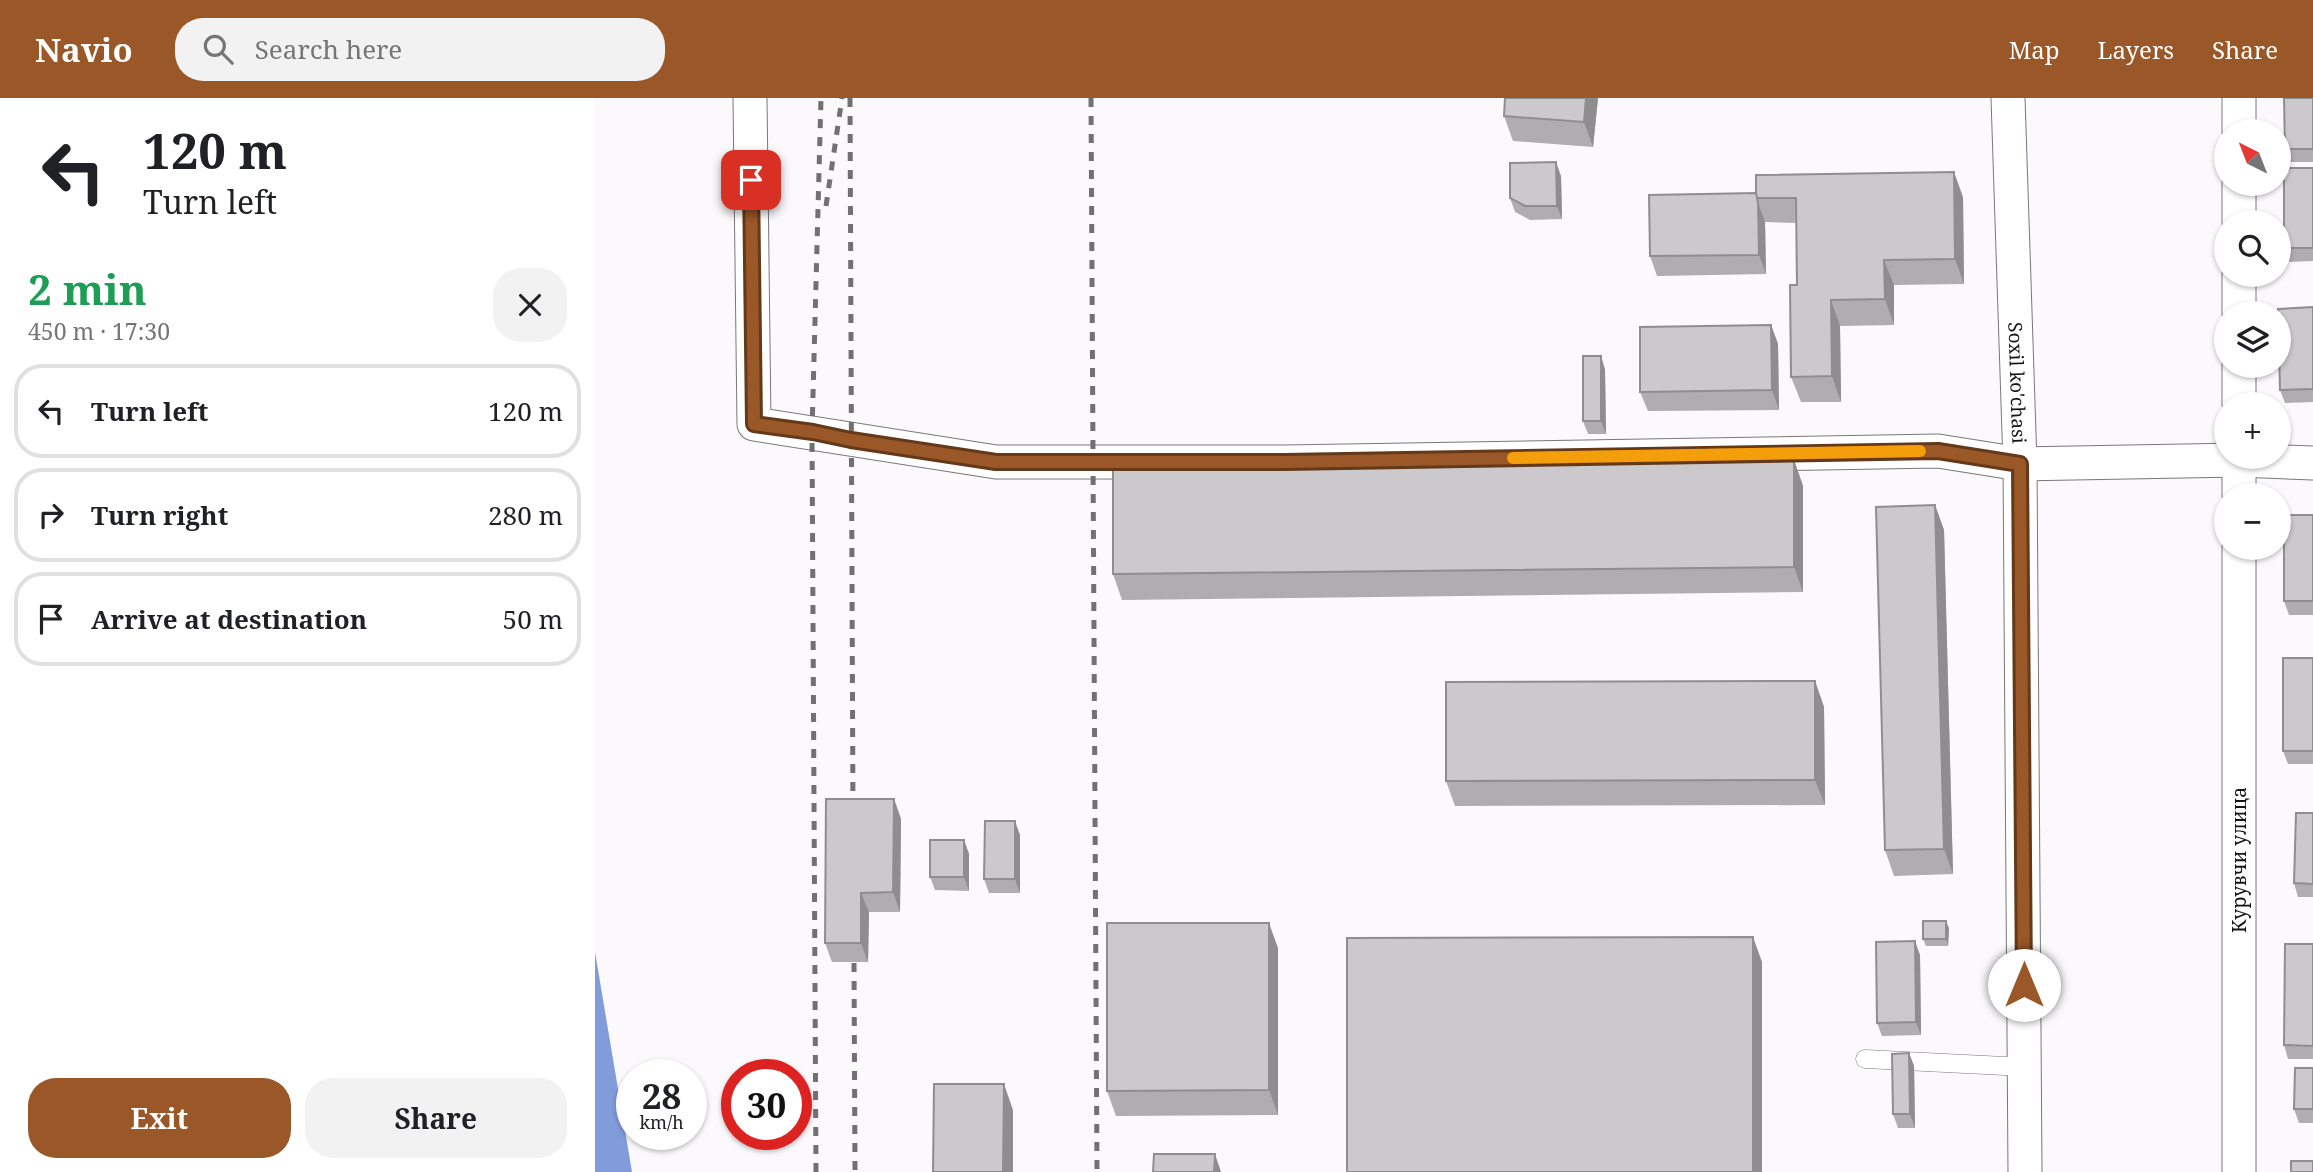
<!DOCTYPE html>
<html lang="en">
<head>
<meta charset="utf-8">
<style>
  :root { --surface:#fff; --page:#f2f2f2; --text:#202124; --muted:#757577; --line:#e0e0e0; --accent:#9a5727 }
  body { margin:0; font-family:"Noto Serif",serif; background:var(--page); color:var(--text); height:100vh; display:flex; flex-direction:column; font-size:26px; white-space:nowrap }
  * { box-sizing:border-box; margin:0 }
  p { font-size:23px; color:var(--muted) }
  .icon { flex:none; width:38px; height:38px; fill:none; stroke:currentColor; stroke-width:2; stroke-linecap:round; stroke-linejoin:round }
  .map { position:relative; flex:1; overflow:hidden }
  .details { display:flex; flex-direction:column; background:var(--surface); width:595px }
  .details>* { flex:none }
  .guide { background:#fff; color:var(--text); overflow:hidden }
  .needle { width:46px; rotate:318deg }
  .tools { position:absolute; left:1619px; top:21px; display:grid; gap:14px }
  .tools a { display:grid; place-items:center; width:77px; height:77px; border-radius:50%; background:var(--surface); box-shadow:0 2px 5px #0004; font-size:35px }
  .speed { position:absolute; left:21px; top:961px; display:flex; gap:14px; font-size:35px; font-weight:700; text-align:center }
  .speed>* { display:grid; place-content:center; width:91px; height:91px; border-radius:50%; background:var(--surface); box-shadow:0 2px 5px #0004; line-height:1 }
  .speed small { font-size:18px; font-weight:400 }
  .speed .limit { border:10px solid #d22; background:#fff; color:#111 }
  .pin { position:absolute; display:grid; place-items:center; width:60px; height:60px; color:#fff; margin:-30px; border-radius:14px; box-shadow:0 4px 10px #0006 }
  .me { position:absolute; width:77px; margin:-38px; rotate:0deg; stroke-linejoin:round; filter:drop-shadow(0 0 5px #0008) }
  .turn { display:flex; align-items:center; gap:24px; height:147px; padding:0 28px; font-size:32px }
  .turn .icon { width:91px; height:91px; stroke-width:2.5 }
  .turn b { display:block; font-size:49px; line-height:60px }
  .round { display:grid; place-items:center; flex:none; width:74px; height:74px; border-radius:28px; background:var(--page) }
  .overview { display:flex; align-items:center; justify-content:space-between; height:119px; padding:0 28px }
  h1 { font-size:42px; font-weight:700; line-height:52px; color:#1e9e55 }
  .button { display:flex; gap:14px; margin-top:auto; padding:14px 28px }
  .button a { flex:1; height:80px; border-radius:28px; background:var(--accent); color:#fff; font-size:28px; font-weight:700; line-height:80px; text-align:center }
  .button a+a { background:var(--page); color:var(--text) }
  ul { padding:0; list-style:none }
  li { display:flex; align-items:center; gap:21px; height:94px; margin:0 14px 10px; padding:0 14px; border:4px solid var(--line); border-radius:28px }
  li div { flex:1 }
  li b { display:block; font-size:26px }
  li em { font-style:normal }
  header { display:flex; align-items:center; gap:42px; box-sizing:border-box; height:98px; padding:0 35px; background:var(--accent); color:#fff }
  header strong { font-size:33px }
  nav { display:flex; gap:38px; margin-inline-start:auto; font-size:24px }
  .search { width:490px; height:63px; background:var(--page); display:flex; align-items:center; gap:18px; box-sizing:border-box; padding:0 24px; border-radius:28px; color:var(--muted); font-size:26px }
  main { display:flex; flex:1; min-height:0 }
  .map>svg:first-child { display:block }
</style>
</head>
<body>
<header>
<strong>Navio</strong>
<div class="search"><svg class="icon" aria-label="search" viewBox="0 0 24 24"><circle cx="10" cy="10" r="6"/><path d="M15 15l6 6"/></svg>Search here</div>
<nav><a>Map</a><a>Layers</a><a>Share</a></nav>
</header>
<main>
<section class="details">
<div class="guide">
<div class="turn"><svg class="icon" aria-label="left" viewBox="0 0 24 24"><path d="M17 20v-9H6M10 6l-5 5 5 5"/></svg><div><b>120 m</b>Turn left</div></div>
</div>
<div class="overview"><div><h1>2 min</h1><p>450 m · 17:30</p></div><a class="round"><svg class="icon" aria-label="close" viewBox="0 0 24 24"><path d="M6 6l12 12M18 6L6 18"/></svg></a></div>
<ul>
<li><svg class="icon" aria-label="left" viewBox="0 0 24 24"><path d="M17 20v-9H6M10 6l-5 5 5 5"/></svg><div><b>Turn left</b></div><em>120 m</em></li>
<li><svg class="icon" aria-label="right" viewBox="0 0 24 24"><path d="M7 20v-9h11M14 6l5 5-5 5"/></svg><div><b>Turn right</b></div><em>280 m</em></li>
<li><svg class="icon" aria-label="arrive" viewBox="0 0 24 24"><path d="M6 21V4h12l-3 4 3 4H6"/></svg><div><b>Arrive at destination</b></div><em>50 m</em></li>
</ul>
<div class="button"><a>Exit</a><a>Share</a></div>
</section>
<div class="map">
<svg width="1718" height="1074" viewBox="0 0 1718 1074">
  <rect width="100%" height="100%" fill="#fbf9fc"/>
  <polygon fill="#829bdb" points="0,854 37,1074 0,1074"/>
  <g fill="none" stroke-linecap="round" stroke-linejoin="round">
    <g stroke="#79777a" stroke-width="19">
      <polyline id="service" points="1270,961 1430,969"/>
    </g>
    <g stroke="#79777a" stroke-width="35">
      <g id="minor">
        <polyline points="155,0 159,326 401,364 690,364 1343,353 1425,366 1644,362 1718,365"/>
        <path id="s1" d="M1413 0 1425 366 1430 1074"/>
        <polyline points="1644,33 1644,0"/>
        <polyline points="1644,124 1644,86"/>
        <polyline points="1644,215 1644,177"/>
        <polyline points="1644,306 1644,268"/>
        <polyline points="1644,359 1644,397"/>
        <polyline points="1644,450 1644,1074"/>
      </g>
    </g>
    <use href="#service" stroke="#fff" stroke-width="18"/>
    <use href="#minor" stroke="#fff" stroke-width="33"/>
    <g stroke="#717072" stroke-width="5" stroke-dasharray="9 9" stroke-linecap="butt">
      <polyline points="255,0 258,720"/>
      <polyline points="496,0 502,1074"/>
      <polyline points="231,108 247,0"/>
      <polyline points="259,865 260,1074"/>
      <polyline points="221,1074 217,334 226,0"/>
    </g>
  </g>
  <g fill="#afadaf">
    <polygon points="1003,0 998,49 918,43 909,18"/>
    <polygon points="1718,0 1718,64 1695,64 1690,51"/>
    <polygon points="1718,70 1718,163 1694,164 1689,150"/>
    <polygon points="966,78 967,121 935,122 920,114 915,100"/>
    <polygon points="1054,97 1368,99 1369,186 1299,187 1299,227 1245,228 1246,304 1206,304 1196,279 1202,187 1201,125 1170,124 1171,176 1062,178 1055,158"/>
    <polygon points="1718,209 1718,304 1690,305 1685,292"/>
    <polygon points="1176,227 1183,246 1184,312 1053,313 1045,294"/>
    <polygon points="1010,271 1011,336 993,336 988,323"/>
    <polygon points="1199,362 1208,388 1208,494 527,502 518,476"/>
    <polygon points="1340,407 1349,432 1358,776 1299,778 1290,752"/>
    <polygon points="1718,417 1718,517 1694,517 1689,503"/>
    <polygon points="1718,560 1718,666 1693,666 1688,653"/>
    <polygon points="1220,583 1229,609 1230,707 860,708 851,683"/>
    <polygon points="299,701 306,721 305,814 274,814 273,864 237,864 230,845"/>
    <polygon points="1718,715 1718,799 1703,799 1699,785"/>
    <polygon points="425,737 425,795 394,795 389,781"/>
    <polygon points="369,742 374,756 374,793 340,792 335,779"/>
    <polygon points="1354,830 1353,848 1331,848 1328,841"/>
    <polygon points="1718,846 1718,961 1693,961 1689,947"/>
    <polygon points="683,850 683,1017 521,1018 512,993"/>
    <polygon points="1325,857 1326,937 1287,938 1282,925"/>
    <polygon points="1314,955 1319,968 1320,1030 1303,1030 1298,1016"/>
    <polygon points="1718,970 1718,1025 1704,1025 1699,1011"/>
  </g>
  <g fill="#8f8d8f">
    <polygon points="991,0 1003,0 998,49 989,24"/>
    <polygon points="961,64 966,78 967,121 962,108"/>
    <polygon points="1359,74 1368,99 1369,186 1360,161"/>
    <polygon points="1163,105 1170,124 1171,176 1164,157"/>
    <polygon points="1289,162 1299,187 1299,227 1290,201"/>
    <polygon points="1236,202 1245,228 1246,304 1237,278"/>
    <polygon points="1176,227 1183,246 1184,312 1177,292"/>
    <polygon points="1006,258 1010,271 1011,336 1006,323"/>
    <polygon points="1199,362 1208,388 1208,494 1199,469"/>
    <polygon points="1340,407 1349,432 1358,776 1349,751"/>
    <polygon points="1220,583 1229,609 1230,707 1220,682"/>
    <polygon points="299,701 306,721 305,814 298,794"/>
    <polygon points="420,723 425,737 425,795 420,781"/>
    <polygon points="369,742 374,756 374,793 369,779"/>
    <polygon points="266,795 274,814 273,864 266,845"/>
    <polygon points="1351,823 1354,830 1353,848 1351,841"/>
    <polygon points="674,825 683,850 683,1017 674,992"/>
    <polygon points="1158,839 1167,864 1167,1074 1158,1074"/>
    <polygon points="1320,843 1325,857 1326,937 1321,924"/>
    <polygon points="1314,955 1319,968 1320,1030 1315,1016"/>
    <polygon points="409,986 418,1012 418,1074 408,1074"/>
    <polygon points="620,1056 626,1074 619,1074"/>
  </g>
  <g fill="#ccc9cc" stroke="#8f8d8f" stroke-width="2">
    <polygon points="910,0 991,0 989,24 909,18"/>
    <polygon points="1689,0 1718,0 1718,51 1690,51"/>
    <polygon points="961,64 962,108 930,108 915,100 915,65"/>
    <rect x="1689" y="70" width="29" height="80"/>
    <polygon points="1359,74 1360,161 1289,162 1290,201 1236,202 1237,278 1196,279 1195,187 1202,187 1201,100 1161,100 1161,77"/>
    <polygon points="1161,95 1163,105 1164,157 1055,158 1054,97"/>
    <polygon points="1718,209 1718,291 1685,292 1683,211"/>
    <polygon points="1176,227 1177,292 1045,294 1045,229"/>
    <rect x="988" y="258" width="18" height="65"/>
    <polygon points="1199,362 1199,469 518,476 518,370"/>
    <polygon points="1340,407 1349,751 1290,752 1281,409"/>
    <rect x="1689" y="417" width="29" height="86"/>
    <rect x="1688" y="560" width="30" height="93"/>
    <polygon points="1220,583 1220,682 851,683 851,584"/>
    <polygon points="231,701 299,701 298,794 266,795 266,845 230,845"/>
    <polygon points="1701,715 1718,715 1718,786 1699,785"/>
    <polygon points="390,723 420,723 420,781 389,781"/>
    <rect x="335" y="742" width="34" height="37"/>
    <rect x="1328" y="823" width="23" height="18"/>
    <polygon points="512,825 674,825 674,992 512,993"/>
    <polygon points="1158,839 1158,1074 752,1074 752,840"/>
    <polygon points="1320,843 1321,924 1282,925 1281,844"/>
    <polygon points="1690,846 1718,846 1718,948 1689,947"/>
    <polygon points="1314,955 1315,1016 1298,1016 1297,956"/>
    <polygon points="1700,970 1718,970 1718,1011 1699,1011"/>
    <polygon points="339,986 409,986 408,1074 338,1074"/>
    <polygon points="559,1056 620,1056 619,1074 558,1074"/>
    <rect x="1696" y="1063" width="22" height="11"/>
  </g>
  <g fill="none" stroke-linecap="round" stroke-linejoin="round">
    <g stroke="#643919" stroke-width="18">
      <polyline id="route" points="156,82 159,326 218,334 256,342 401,364 690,364 1343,353 1425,366 1429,887"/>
    </g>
    <use href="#route" stroke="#9a5727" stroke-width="12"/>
    <polyline stroke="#f59e0b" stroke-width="12" points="918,360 1325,353"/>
  </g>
  <g text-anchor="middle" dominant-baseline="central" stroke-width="6" stroke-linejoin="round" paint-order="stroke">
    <g font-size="19" fill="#151516" stroke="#fff">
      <text stroke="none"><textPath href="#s1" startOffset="285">Soxil ko'chasi</textPath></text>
      <text transform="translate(1644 762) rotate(-90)">Курувчи улица</text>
    </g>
  </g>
</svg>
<div class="tools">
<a><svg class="needle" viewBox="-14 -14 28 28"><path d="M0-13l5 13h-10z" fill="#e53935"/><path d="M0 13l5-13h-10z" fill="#757577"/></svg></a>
<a><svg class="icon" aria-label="search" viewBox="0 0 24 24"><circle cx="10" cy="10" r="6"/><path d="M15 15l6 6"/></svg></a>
<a><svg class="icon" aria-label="layers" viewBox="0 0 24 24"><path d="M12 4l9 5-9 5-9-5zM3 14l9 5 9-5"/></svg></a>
<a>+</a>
<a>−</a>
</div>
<div class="speed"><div>28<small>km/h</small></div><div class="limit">30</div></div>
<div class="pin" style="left:156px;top:82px;background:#d93025"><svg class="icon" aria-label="arrive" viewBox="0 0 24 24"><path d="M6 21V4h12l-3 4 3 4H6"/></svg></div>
<svg class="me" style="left:1429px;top:887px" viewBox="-20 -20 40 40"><circle r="19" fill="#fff"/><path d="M0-13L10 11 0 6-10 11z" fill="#9a5727"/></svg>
</div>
</main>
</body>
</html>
